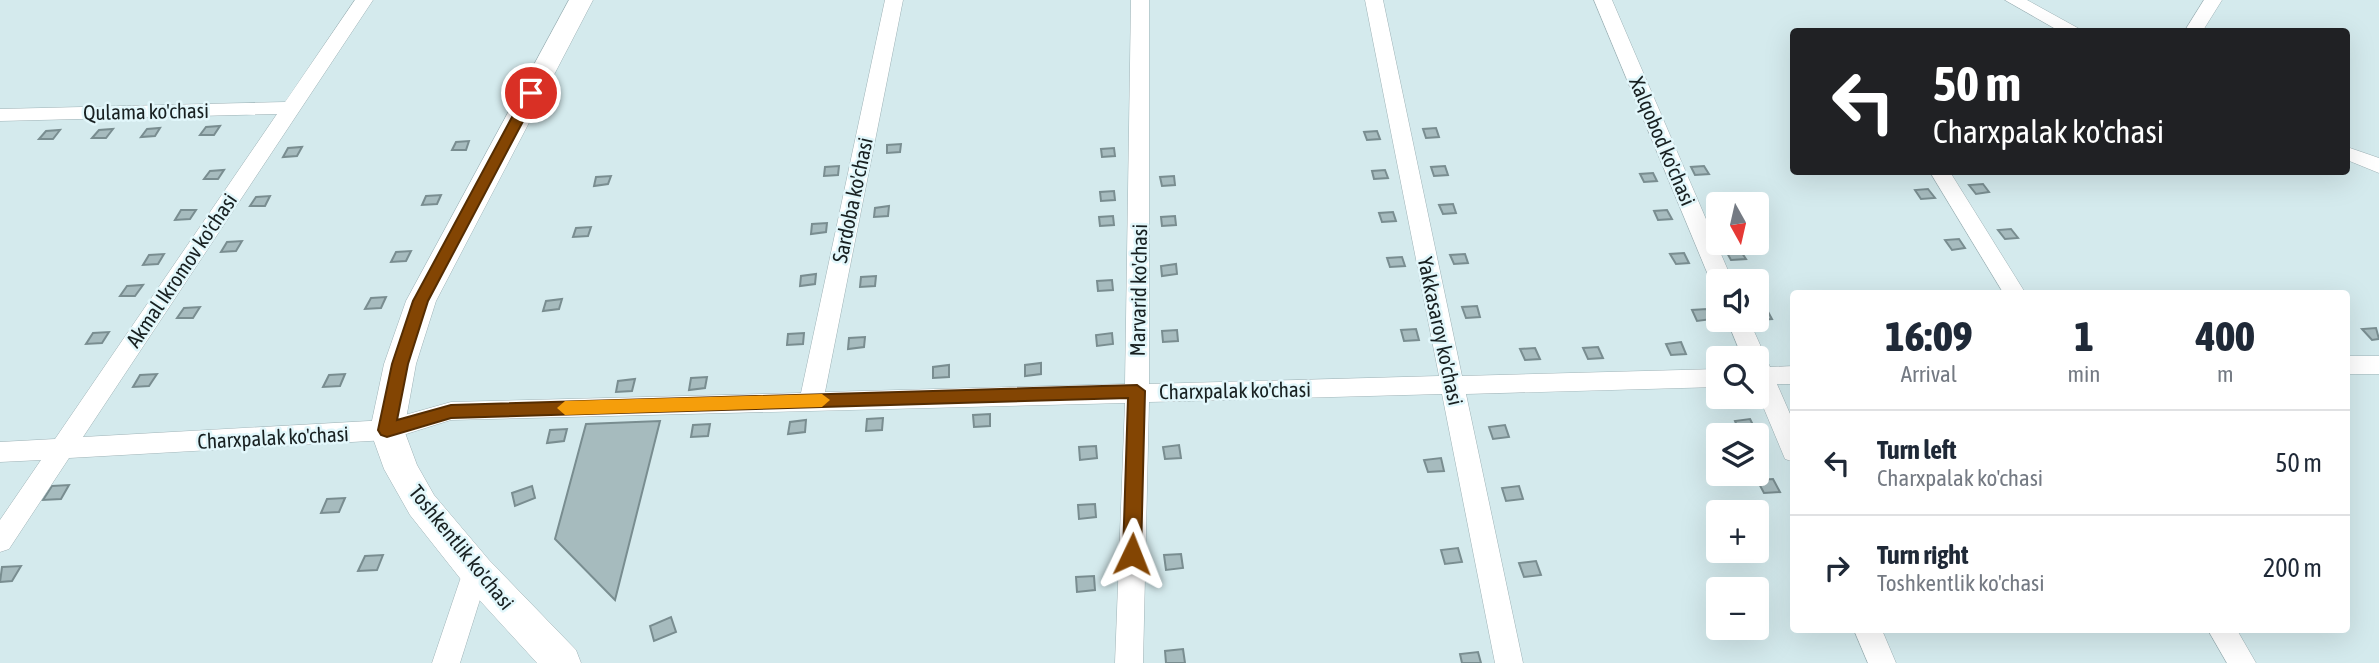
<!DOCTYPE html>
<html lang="en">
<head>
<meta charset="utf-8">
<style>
  :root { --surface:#fff; --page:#f6f6f7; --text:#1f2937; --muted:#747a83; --line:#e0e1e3 }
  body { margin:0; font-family:"Asap Condensed",sans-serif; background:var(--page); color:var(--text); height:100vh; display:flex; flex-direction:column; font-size:26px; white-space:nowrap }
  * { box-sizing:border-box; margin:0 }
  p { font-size:23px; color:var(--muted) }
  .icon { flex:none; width:38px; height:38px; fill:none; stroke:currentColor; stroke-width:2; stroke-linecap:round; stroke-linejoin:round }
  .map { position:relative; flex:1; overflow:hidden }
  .side { position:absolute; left:1790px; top:290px; width:560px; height:343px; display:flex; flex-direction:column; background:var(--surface); border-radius:7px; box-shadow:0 7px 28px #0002 }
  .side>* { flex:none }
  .top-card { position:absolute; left:1790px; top:28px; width:560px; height:147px; border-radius:7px; box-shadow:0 7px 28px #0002; background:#202124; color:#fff; overflow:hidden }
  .needle { width:46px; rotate:172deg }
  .controls { position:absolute; left:1706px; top:192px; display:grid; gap:14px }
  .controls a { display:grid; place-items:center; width:63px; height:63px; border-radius:7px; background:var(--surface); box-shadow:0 7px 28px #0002; font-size:35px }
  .pin { position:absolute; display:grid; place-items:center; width:60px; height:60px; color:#fff; margin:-30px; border:4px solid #fff; border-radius:50%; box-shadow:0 2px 7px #0007 }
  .me { position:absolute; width:77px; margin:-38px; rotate:2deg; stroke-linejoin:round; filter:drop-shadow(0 0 5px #0008) }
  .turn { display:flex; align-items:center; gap:24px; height:147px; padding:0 28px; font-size:32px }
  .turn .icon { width:91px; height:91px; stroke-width:2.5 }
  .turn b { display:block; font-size:49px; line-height:60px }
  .eta { display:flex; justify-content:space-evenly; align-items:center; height:119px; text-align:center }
  .eta b { font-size:42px; font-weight:800; line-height:49px }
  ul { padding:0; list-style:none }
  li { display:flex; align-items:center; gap:21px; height:105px; padding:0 28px; border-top:2px solid var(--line) }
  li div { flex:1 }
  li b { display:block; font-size:26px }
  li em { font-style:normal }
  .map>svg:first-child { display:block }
</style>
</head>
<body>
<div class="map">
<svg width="2379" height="663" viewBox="0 0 2379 663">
  <rect width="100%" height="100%" fill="#d4eaed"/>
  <g fill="#a6bbbe" stroke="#798d90" stroke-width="2">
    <polygon points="220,126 214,135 200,135 206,127"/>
    <polygon points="160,128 155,136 141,137 147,129"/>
    <polygon points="1436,128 1439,137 1426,138 1423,129"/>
    <polygon points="113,129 106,138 92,138 99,130"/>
    <polygon points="60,130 53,139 39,139 46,131"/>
    <polygon points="1377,131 1380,139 1367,140 1364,132"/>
    <polygon points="469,141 466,150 452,150 456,142"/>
    <polygon points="901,144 900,152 887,153 887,145"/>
    <polygon points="302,147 297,156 283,157 288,148"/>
    <polygon points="1114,148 1115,156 1102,157 1101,149"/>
    <polygon points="839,166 838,175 824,176 825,167"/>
    <polygon points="1445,166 1448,175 1434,176 1431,167"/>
    <polygon points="1704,166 1709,174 1695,175 1691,167"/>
    <polygon points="224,170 218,179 204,179 210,171"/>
    <polygon points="1385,170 1388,178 1374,179 1372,171"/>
    <polygon points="1653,173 1657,181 1644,182 1640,174"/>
    <polygon points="611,176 608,184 594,186 596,177"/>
    <polygon points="1174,176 1175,185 1162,186 1160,177"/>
    <polygon points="1983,184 1989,192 1976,194 1969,185"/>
    <polygon points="1928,189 1935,198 1921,199 1915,190"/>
    <polygon points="1114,191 1115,200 1101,201 1100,192"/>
    <polygon points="441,195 437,204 422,205 426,196"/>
    <polygon points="270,196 265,206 250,206 256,197"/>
    <polygon points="1453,204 1456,213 1443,214 1439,205"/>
    <polygon points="889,206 888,216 874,217 875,208"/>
    <polygon points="181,210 196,210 190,219 175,220"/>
    <polygon points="1667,210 1672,219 1658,220 1654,211"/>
    <polygon points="1393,212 1396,221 1382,222 1379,213"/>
    <polygon points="1113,216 1114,225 1100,226 1099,217"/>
    <polygon points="1175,216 1176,225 1162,226 1161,217"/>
    <polygon points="827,223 826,232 811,234 812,224"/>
    <polygon points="591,227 588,236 573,237 576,228"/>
    <polygon points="2011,229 2018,238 2005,239 1998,230"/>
    <polygon points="1959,239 1965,248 1952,250 1945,240"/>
    <polygon points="242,241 236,251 221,252 227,242"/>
    <polygon points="1740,250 1746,259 1731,260 1726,251"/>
    <polygon points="411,251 406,261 391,262 396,252"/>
    <polygon points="1684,253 1689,263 1676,264 1670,254"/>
    <polygon points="164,254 158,264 143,265 149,255"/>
    <polygon points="1465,254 1468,263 1454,264 1450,255"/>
    <polygon points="1402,257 1405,266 1390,267 1387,258"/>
    <polygon points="1176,264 1177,274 1162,276 1161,266"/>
    <polygon points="816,274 815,284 800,286 801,276"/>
    <polygon points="876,276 875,286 860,287 861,277"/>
    <polygon points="1112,280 1113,290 1098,291 1097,281"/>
    <polygon points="143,285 135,296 120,296 127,286"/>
    <polygon points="386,297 381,308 365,309 371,298"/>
    <polygon points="562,299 559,309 543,311 546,301"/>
    <polygon points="1477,306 1480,317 1466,318 1462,307"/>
    <polygon points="200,307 193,318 177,318 184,308"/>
    <polygon points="1766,308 1772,319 1757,320 1757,309"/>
    <polygon points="1707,309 1712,319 1697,321 1692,310"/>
    <polygon points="2376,328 2379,339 2372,340 2362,329"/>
    <polygon points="1416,329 1419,340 1404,341 1401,330"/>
    <polygon points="1177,330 1178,341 1163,342 1162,331"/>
    <polygon points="109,332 102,343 86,344 93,333"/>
    <polygon points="804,333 803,344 787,345 788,334"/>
    <polygon points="1112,333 1113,344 1097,346 1096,335"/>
    <polygon points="865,337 864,347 848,349 849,338"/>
    <polygon points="1681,342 1686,354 1671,355 1666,344"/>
    <polygon points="1598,347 1603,358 1588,359 1583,348"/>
    <polygon points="1535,348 1540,359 1525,360 1520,349"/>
    <polygon points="1041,363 1041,374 1025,376 1025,365"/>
    <polygon points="949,365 949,377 933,378 933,367"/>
    <polygon points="157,374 149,386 133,387 140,375"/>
    <polygon points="345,374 340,386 323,387 329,375"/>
    <polygon points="707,377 705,388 689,390 691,378"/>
    <polygon points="635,379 632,391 616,392 618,381"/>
    <polygon points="990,414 990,426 974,427 973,415"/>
    <polygon points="883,418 882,430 866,431 867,419"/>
    <polygon points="1750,419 1756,431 1740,433 1735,421"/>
    <polygon points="806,420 805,432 788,434 790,422"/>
    <polygon points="660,421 615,600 555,539 586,424"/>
    <polygon points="710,424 708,436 691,437 693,425"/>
    <polygon points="1505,425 1509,437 1493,439 1489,427"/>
    <polygon points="567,429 564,441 547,443 550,430"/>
    <polygon points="1179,445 1181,458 1165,459 1163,447"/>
    <polygon points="1096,446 1097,458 1080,460 1079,447"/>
    <polygon points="1441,458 1444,471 1428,472 1424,460"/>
    <polygon points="1773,479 1780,492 1764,493 1757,480"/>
    <polygon points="69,485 61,499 43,500 52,486"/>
    <polygon points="532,486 535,498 515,506 512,493"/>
    <polygon points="1519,486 1523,499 1506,501 1502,488"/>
    <polygon points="345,498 339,512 321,513 327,499"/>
    <polygon points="1095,504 1096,517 1079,519 1078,505"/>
    <polygon points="1458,548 1462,562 1445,564 1441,550"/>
    <polygon points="1181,554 1183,568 1166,570 1164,555"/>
    <polygon points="383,555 377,570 358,571 365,556"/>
    <polygon points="1536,561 1541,575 1524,577 1519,563"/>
    <polygon points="21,566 12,581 0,582 2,567"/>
    <polygon points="1094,576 1095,590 1077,592 1076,577"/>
    <polygon points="671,617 676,632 654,641 650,626"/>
    <polygon points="1183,649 1185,663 1166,663 1165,651"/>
    <polygon points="1478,652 1481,663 1462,663 1460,654"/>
  </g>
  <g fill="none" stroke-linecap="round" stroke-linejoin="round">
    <g stroke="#9eb2b6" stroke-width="1">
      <g id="street">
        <polygon points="355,0 373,0 83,437 387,420 451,402 801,393 885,0 903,0 825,392 1125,384 1131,0 1149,0 1149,384 1439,376 1365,0 1383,0 1462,376 1718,369 1718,387 1466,394 1523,663 1495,663 1442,394 1149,402 1143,663 1115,663 1125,403 451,420 387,440 69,458 9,549 0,552 0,520 41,460 0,462 0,442 55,439 277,114 0,121 0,109 285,102"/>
        <polygon points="1594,0 1612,0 1733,282 1718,282 1718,289 1711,282"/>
        <polygon points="2005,0 2027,0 2085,32 2061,32"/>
        <polygon points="2204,0 2222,0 2202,32 2184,32"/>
        <polygon points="2347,147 2379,158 2379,173 2347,160"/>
        <polygon points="1930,172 1950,172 2026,294 2004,294"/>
        <polygon points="1727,320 1749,320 1770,367 1794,366 1794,384 1777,384 1794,423 1794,462 1785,459 1757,392 1757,359 1743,359"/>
        <rect x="2347" y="356" width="32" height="18"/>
        <polygon points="476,559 485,563 489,571 460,663 432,663 463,571 467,563"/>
        <polygon points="1854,630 1882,630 1896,663 1868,663"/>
        <polygon points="2208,630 2237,630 2256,663 2227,663"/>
      </g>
    </g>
    <g stroke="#9eb2b6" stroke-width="1">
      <polygon id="secondary" points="569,0 593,0 436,301 416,364 404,430 417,465 434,495 489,560 576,650 581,663 537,663 463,582 410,515 384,469 370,430 384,364 406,301"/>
    </g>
    <use href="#street" fill="#fff" fill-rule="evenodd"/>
    <use href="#secondary" fill="#fff" fill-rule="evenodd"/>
  </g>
  <polygon fill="#834503" stroke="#552d02" stroke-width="2" points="531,88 538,93 428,301 408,364 397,420 451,405 1137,385 1145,391 1141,554 1139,560 1126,560 1123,554 1128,398 451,418 387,437 381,435 378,430 392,364 413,301 525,93"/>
  <polygon fill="#f59e0b" points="822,394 830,400 822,407 565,415 557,408 565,401"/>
  <g text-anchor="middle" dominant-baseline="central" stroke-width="5" stroke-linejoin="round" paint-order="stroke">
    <g font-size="21" fill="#182021" stroke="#e2f7fb">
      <text transform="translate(146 111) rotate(-1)">Qulama ko'chasi</text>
      <text transform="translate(1663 141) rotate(67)">Xalqobod ko'chasi</text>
      <text transform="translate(852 200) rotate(-78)">Sardoba ko'chasi</text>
      <text transform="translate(181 270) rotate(-56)">Akmal Ikromov ko'chasi</text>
      <text transform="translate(1138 290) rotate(-89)">Marvarid ko'chasi</text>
      <text transform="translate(1441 331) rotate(78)">Yakkasaroy ko'chasi</text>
      <text transform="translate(1235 390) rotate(-1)">Charxpalak ko'chasi</text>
      <text transform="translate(273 437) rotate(-3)">Charxpalak ko'chasi</text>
      <text transform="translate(462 547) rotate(51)">Toshkentlik ko'chasi</text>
    </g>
  </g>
</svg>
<div class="controls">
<a><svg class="needle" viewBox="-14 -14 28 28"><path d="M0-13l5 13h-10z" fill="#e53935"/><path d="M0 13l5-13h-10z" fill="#747a83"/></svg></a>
<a><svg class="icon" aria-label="sound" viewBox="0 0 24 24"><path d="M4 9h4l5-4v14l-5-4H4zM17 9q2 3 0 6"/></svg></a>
<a><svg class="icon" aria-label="search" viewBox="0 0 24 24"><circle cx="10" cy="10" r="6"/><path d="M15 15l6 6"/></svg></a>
<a><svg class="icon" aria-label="layers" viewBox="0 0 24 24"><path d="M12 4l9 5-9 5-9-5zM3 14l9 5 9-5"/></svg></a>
<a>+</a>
<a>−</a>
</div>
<div class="pin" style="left:531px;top:93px;background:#d93025"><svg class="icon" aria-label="arrive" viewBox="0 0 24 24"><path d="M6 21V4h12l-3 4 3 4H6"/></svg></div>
<svg class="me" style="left:1132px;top:554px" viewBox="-20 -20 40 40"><path d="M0-17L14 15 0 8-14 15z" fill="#834503" stroke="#fff" stroke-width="4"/></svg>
<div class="top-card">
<div class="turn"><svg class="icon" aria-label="left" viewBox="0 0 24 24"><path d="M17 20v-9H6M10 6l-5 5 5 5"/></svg><div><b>50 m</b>Charxpalak ko'chasi</div></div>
</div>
<section class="side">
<div class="eta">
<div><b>16:09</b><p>Arrival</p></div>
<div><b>1</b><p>min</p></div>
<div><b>400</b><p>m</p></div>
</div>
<ul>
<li><svg class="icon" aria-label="left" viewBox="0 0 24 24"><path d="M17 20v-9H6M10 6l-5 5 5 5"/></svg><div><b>Turn left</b><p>Charxpalak ko'chasi</p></div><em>50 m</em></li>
<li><svg class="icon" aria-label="right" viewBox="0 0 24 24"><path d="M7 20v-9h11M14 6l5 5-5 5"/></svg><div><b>Turn right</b><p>Toshkentlik ko'chasi</p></div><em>200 m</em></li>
</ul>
</section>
</div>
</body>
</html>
